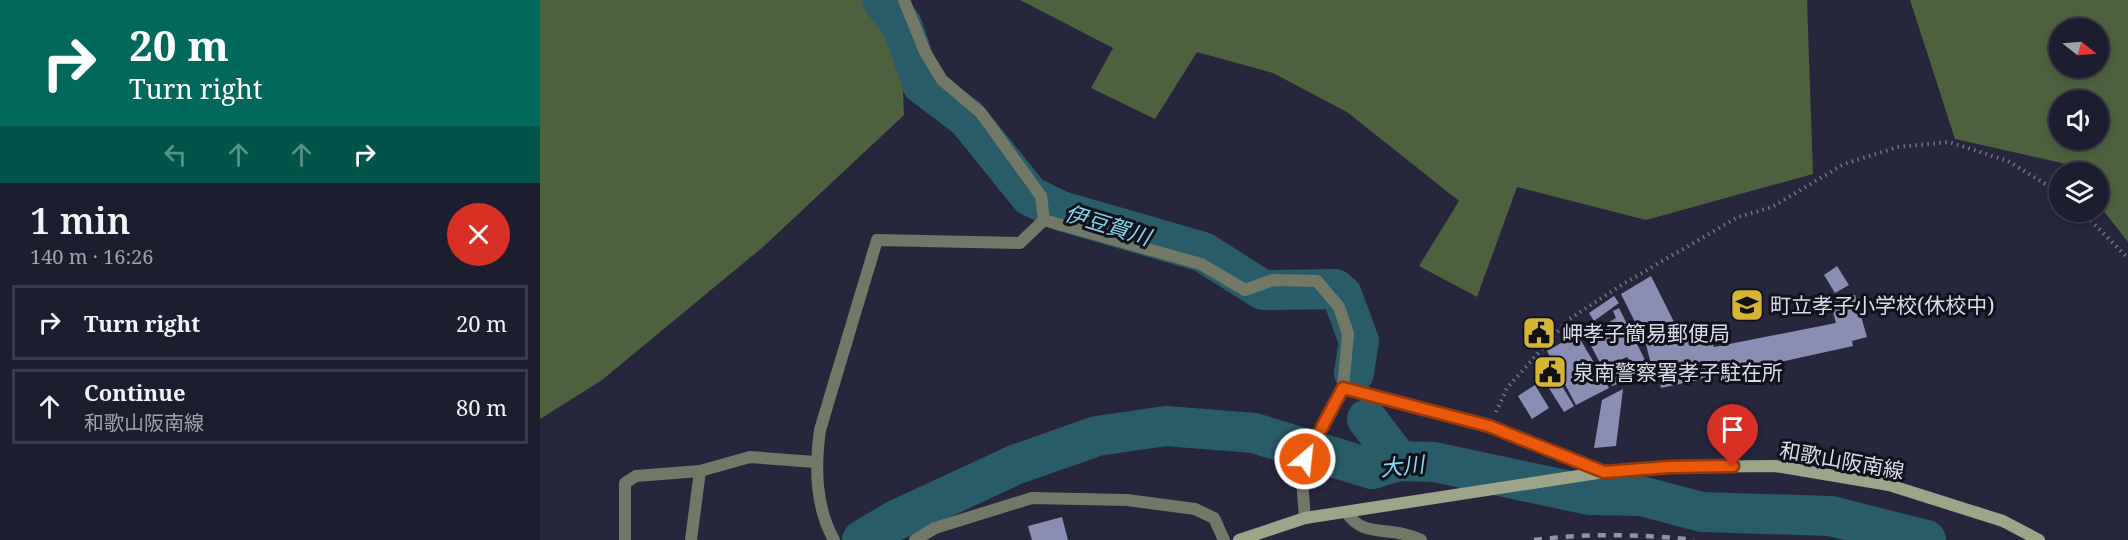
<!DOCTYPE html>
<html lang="en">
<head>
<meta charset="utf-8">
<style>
  :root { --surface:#1c1d2e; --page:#252636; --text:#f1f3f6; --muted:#a0a2aa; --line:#3a3b4a }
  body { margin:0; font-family:"Noto Serif","Noto Sans JP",serif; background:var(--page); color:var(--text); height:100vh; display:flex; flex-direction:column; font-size:22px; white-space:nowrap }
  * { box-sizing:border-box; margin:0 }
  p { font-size:20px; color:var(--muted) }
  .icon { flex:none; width:33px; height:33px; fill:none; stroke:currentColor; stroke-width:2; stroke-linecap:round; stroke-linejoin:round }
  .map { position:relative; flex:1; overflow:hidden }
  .panel { display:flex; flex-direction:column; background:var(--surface); width:540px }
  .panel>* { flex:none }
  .hud { background:#00695c; color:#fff; overflow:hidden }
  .needle { width:39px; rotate:107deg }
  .tools { position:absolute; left:1509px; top:18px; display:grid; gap:12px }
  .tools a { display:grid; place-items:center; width:60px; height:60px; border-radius:50%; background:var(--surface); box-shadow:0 3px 9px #0003,0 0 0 2px var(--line); font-size:30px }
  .pin { position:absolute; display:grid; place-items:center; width:51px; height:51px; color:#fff; margin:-62px -26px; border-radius:50% 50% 50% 0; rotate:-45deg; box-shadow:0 0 6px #0007 }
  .pin .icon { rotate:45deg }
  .me { position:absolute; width:66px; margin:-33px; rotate:28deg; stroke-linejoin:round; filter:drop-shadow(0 0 4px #0008) }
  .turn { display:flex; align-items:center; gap:21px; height:126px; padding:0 30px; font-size:27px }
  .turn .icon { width:78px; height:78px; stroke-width:2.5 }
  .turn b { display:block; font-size:42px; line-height:51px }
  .lanes { display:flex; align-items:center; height:57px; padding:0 30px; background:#0003; justify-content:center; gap:30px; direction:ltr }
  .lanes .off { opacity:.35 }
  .round { display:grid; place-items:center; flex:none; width:63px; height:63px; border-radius:32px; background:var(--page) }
  .headline { display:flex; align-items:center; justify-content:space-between; height:102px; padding:0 30px }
  h1 { font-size:36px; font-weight:600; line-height:45px }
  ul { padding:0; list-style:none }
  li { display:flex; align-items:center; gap:18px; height:75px; margin:0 12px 9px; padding:0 18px; border:3px solid var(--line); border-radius:0px }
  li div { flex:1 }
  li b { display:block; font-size:22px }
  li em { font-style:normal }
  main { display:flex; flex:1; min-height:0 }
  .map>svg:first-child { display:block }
</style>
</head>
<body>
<main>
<section class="panel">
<div class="hud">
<div class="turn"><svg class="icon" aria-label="right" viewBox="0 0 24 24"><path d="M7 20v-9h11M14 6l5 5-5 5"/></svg><div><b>20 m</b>Turn right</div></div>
<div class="lanes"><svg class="icon off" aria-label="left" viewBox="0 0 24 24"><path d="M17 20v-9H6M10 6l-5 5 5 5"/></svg><svg class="icon off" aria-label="ahead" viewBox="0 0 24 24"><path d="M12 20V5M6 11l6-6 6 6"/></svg><svg class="icon off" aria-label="ahead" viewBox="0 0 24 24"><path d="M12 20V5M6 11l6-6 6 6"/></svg><svg class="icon" aria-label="right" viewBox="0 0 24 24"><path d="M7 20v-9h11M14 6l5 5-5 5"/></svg></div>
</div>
<div class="headline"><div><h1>1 min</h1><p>140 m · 16:26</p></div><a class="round" style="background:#d93025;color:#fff"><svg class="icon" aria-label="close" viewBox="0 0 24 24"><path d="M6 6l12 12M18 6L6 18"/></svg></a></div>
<ul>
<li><svg class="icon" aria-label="right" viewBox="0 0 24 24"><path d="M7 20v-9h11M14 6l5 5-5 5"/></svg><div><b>Turn right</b></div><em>20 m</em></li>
<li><svg class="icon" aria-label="ahead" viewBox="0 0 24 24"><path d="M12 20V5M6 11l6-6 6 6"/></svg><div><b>Continue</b><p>和歌山阪南線</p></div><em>80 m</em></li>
</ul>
</section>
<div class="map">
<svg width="1588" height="540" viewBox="0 0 1588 540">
  <rect width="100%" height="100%" fill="#26273d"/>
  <g fill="#4d613e" fill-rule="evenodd">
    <polygon points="0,0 359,0 364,115 223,247 62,380 0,419"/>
    <polygon points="480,0 1267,0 1273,174 1106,220 977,187 937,297 879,266 919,201 807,112 733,73 657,52 615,119 551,88 573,48"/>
    <path d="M1370 0H1588V242L1559 205 1558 172H1533L1526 164 1415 139ZM1520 28H1558V68H1520ZM1520 100H1558V140H1520Z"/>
  </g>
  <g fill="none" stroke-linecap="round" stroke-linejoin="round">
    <g stroke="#295c69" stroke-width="40">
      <polyline points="342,0 362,25 382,84 427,118 490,196 521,211 663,252 723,290 795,289 802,295 819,341 814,373"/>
      <polyline points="827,419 859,461"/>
      <polyline points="322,540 356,520 477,464 557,436 626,426 714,433 832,469 859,461 894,462 1049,495 1101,496 1162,512 1291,516 1386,540"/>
    </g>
  </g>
  <g fill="#8a8db4">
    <polygon points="1297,266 1309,285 1295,293 1284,275"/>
    <polygon points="1111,276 1135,324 1134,329 1145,339 1168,333 1174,347 1296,323 1290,301 1315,295 1327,337 1312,341 1313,346 1121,388 1117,365 1111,365 1106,344 1081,294"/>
    <polygon points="1074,296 1079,303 1054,321 1049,313"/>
    <polygon points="1079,308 1106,362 1095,369 1087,357 1078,361 1086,381 1072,386 1046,336 1076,318 1073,311"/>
    <polygon points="1037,334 1069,388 1036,405 1007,351"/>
    <polygon points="1016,376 1034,406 1024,412 1005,382"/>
    <polygon points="995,385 1009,408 992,419 978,396"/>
    <polygon points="1083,389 1076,446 1054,448 1062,400"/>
    <polygon points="522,517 528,540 492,540 488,526"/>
  </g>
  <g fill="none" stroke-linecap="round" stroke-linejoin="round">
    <g stroke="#727487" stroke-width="4" stroke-dasharray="1.5 4.5" stroke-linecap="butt">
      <polyline points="1542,212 1588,258"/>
      <polyline points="956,412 967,388 1028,320 1083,284 1198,217 1232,207 1304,164 1358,147 1409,142 1468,161 1520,193"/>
    </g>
    <g stroke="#727867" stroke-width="12">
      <polyline points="364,0 385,52 402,80 441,113 501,196 504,220"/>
      <polyline points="151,540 160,471"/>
    </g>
    <g stroke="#727867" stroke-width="12">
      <polyline points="803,388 949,426 1064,472"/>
      <path d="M806 512C825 540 848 524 881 540"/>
      <polyline points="85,540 85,483 96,476 160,471 210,457 275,462"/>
      <path d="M294 540C275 506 275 467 280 430L337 240 480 243 504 220 661 264 705 290 733 280 777 281 799 307 808 334 803 388 761 467 765 518"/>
      <polyline points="375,540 395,528 492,498 587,500 655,509 674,518 684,540"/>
    </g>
    <polyline stroke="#9ca489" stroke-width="12" points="699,540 765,518 1064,472 1130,467 1235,466 1349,485 1463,521 1499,540"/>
    <path stroke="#9193a4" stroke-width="4.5" stroke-dasharray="8 8" stroke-linecap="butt" d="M994 540C1046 533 1102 534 1154 540"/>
  </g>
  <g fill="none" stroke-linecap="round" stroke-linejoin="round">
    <g stroke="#983908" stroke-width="15">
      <polyline id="route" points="765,459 803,388 949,426 1064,472 1130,467 1193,466"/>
    </g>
    <use href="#route" stroke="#ea580c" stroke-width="10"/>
  </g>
  <defs>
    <g id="school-square" transform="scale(1.725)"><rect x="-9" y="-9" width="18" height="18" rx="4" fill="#d5b534" stroke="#11111b"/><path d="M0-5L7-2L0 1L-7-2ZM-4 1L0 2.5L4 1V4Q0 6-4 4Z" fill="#111"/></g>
    <g id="civic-square" transform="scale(1.725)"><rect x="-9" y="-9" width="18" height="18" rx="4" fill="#d5b534" stroke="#11111b"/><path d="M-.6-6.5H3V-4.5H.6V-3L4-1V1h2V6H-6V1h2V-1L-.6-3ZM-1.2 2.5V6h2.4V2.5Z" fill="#111"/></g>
  </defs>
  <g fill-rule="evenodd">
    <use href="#school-square" x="1207" y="305"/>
    <use href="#civic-square" x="999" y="333"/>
    <use href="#civic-square" x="1010" y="372"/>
  </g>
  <g text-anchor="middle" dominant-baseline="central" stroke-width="6" stroke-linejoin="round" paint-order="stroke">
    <g font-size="21" fill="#dadceb" stroke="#11111b" text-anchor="start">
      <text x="1230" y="305">町立孝子小学校(休校中)</text>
      <text x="1022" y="333">岬孝子簡易郵便局</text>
      <text x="1033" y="372">泉南警察署孝子駐在所</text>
    </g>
    <g font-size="21" fill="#dadceb" stroke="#11111b">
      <text transform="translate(1302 460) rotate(10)">和歌山阪南線</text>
    </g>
    <g font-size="22" font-style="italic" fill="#84d9f1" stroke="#11111b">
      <text transform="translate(568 224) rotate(17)">伊豆賀川</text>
      <text transform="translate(862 465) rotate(-6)">大川</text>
    </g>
  </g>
</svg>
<div class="tools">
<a><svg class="needle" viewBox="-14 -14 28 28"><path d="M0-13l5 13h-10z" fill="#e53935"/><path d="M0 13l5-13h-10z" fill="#a0a2aa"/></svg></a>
<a><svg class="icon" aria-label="sound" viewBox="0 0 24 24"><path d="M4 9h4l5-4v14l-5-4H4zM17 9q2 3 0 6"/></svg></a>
<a><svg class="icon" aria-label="layers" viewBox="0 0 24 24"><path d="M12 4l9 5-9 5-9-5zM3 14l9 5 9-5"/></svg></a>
</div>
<div class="pin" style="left:1193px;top:466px;background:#d93025"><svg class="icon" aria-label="arrive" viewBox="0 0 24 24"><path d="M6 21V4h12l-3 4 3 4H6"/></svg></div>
<svg class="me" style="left:765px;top:459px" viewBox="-20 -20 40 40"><circle r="17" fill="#ea580c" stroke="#fff" stroke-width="3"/><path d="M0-11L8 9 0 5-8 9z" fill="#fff"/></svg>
</div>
</main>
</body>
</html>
